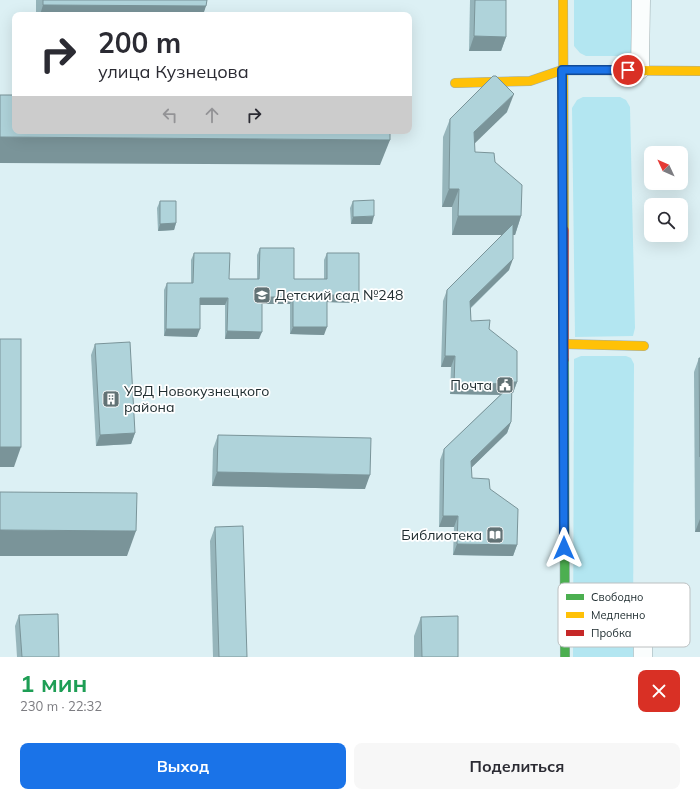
<!DOCTYPE html>
<html lang="ru">
<head>
<meta charset="utf-8">
<style>
  :root { --surface:#fff; --page:#f7f7f7; --text:#2b2b33; --muted:#7c7c81; --accent:#1a73e8 }
  body { margin:0; font-family:Mulish,sans-serif; background:var(--page); color:var(--text); height:100vh; display:flex; flex-direction:column; font-size:15px; white-space:nowrap }
  * { box-sizing:border-box; margin:0 }
  p { font-size:13px; color:var(--muted) }
  .icon { flex:none; width:22px; height:22px; fill:none; stroke:currentColor; stroke-width:2; stroke-linecap:round; stroke-linejoin:round }
  .map { position:relative; height:657px; overflow:hidden }
  .sheet { display:flex; flex-direction:column; background:var(--surface); flex:1 }
  .sheet>* { flex:none }
  .guide { position:absolute; left:12px; top:12px; width:400px; height:122px; border-radius:8px; box-shadow:0 4px 16px #0002; background:#fff; color:var(--text); overflow:hidden }
  .needle { width:26px; rotate:314deg }
  .fabs { position:absolute; left:644px; top:146px; display:grid; gap:8px }
  .fabs a { display:grid; place-items:center; width:44px; height:44px; border-radius:8px; background:var(--surface); box-shadow:0 4px 16px #0002; font-size:20px }
  .pin { position:absolute; display:grid; place-items:center; width:34px; height:34px; color:#fff; margin:-17px; border:2px solid #fff; border-radius:50%; box-shadow:0 1px 4px #0007 }
  .me { position:absolute; width:44px; margin:-22px; rotate:0deg; stroke-linejoin:round; filter:drop-shadow(0 0 3px #0008) }
  .turn { display:flex; align-items:center; gap:14px; height:84px; padding:0 20px; font-size:18px }
  .turn .icon { width:52px; height:52px; stroke-width:2.5 }
  .turn b { display:block; font-size:28px; line-height:34px }
  .lanes { display:flex; align-items:center; height:38px; padding:0 20px; background:#0003; justify-content:center; gap:20px; direction:ltr }
  .lanes .off { opacity:.35 }
  .round { display:grid; place-items:center; flex:none; width:42px; height:42px; border-radius:8px; background:var(--page) }
  .overview { display:flex; align-items:center; justify-content:space-between; height:68px; padding:0 20px }
  h1 { font-size:24px; font-weight:700; line-height:30px; color:#1e9e55 }
  .cta { display:flex; gap:8px; margin-top:auto; padding:8px 20px }
  .cta a { flex:1; height:46px; border-radius:8px; background:var(--accent); color:#fff; font-size:16px; font-weight:700; line-height:46px; text-align:center }
  .cta a+a { background:var(--page); color:var(--text) }
  .map>svg:first-child { display:block }
</style>
</head>
<body>
<div class="map">
<svg width="700" height="657" viewBox="0 0 700 657">
  <rect width="100%" height="100%" fill="#dcf0f4"/>
  <g fill="#b3e6f1">
    <polygon points="574,0 634,0 632,51 626,56 586,56 580,53 574,46"/>
    <polygon points="583,97 620,97 626,100 630,107 635,328 633,336 575,337 572,108 577,100"/>
    <polygon points="581,356 626,356 631,358 634,364 633,657 573,657 574,359"/>
  </g>
  <g fill="none" stroke-linecap="round" stroke-linejoin="round">
    <g stroke="#9cacaf" stroke-width="19">
      <g id="street">
        <polyline points="640,70 641,0"/>
        <polyline points="643,657 643,638"/>
      </g>
    </g>
    <g stroke="#9cacaf" stroke-width="10">
      <polyline id="fast" points="564,360 565,657"/>
    </g>
    <g stroke="#9cacaf" stroke-width="10">
      <g id="slow">
        <polyline points="563,0 564,230"/>
        <polyline points="455,83 530,81 562,70 700,71"/>
        <polyline points="564,344 644,346"/>
      </g>
    </g>
    <g stroke="#9cacaf" stroke-width="10">
      <polyline id="jam" points="564,230 564,360"/>
    </g>
    <use href="#street" stroke="#fafdfd" stroke-width="18"/>
    <use href="#fast" stroke="#4caf50" stroke-width="9"/>
    <use href="#slow" stroke="#ffc107" stroke-width="9"/>
    <use href="#jam" stroke="#c62828" stroke-width="9"/>
  </g>
  <g fill="#96b5bb">
    <polygon points="36,0 207,0 203,15 36,15"/>
    <polygon points="470,0 506,0 506,37 501,51 469,51"/>
    <polygon points="507,112 474,143 475,152 495,162 521,216 515,235 513,235 509,270 471,308 471,321 489,329 517,382 513,393 512,393 511,422 507,433 471,468 472,478 490,489 517,545 513,556 453,555 454,527 439,527 440,460 444,449 500,395 450,394 451,367 441,367 443,301 447,290 502,235 452,235 452,207 442,207 443,137 450,119"/>
    <polygon points="160,201 176,223 174,230 158,231 157,208"/>
    <polygon points="353,201 372,224 351,224 350,208"/>
    <polygon points="260,248 294,279 324,279 324,260 327,253 356,303 327,302 324,335 290,334 290,304 262,304 259,339 225,339 225,305 200,305 197,337 164,336 164,290 167,283 191,283 191,260 194,253 229,279 257,279 257,255"/>
    <polygon points="95,344 135,433 131,444 96,446 91,355"/>
    <polygon points="699,358 700,358 700,532 695,532 694,372"/>
    <polygon points="218,435 365,489 212,486 213,449"/>
    <polygon points="215,527 247,657 213,657 210,541"/>
    <polygon points="19,615 59,657 17,657 15,626"/>
    <polygon points="421,617 458,657 414,657 414,636"/>
  </g>
  <g fill="#7a9499">
    <polygon points="43,5 206,6 203,15 40,15"/>
    <polygon points="474,36 506,37 501,51 469,51"/>
    <polygon points="514,94 507,112 468,150 474,132"/>
    <polygon points="0,137 390,140 380,165 0,163"/>
    <polygon points="449,189 459,189 452,207 442,207"/>
    <polygon points="374,216 372,224 351,224 353,217"/>
    <polygon points="458,216 521,216 515,235 452,235"/>
    <polygon points="176,223 174,230 158,231 160,224"/>
    <polygon points="513,259 509,270 466,312 470,301"/>
    <polygon points="327,295 359,295 356,303 325,302"/>
    <polygon points="262,297 293,297 290,304 260,304"/>
    <polygon points="200,298 228,298 225,305 197,305"/>
    <polygon points="293,327 327,327 324,335 290,334"/>
    <polygon points="166,329 200,329 197,337 164,336"/>
    <polygon points="227,331 262,332 259,339 225,339"/>
    <polygon points="445,356 455,356 451,367 441,367"/>
    <polygon points="517,382 513,393 508,393 507,395 450,394 454,383"/>
    <polygon points="511,422 507,433 467,472 471,461"/>
    <polygon points="135,433 131,444 96,446 100,435"/>
    <polygon points="0,447 21,447 14,467 0,467"/>
    <polygon points="217,472 370,475 365,489 212,486"/>
    <polygon points="443,516 458,516 454,527 439,527"/>
    <polygon points="700,519 700,532 695,532"/>
    <polygon points="0,530 136,531 127,556 0,556"/>
    <polygon points="457,544 517,545 513,556 453,555"/>
  </g>
  <g fill="#afd3da" stroke="#7a9499">
    <polygon points="43,0 207,0 206,6 43,5"/>
    <polygon points="475,0 506,0 506,37 474,36"/>
    <polygon points="493,76 496,76 514,94 474,132 475,152 494,153 495,162 522,185 521,216 458,216 459,189 449,189 450,119"/>
    <polygon points="0,95 15,95 15,131 390,131 390,140 0,137"/>
    <polygon points="374,200 374,216 353,217 353,201"/>
    <polygon points="160,201 176,201 176,223 160,224"/>
    <polygon points="513,224 513,259 470,301 471,321 490,320 489,329 517,351 517,382 511,382 511,384 454,383 455,356 445,356 447,290"/>
    <polygon points="260,248 294,248 294,279 327,279 327,253 359,253 359,295 327,295 327,327 293,327 293,297 262,297 262,332 227,331 228,298 200,298 200,329 166,329 167,283 193,283 194,253 230,253 229,279 259,279"/>
    <rect x="0" y="339" width="21" height="108"/>
    <polygon points="130,342 135,433 100,435 95,344"/>
    <polygon points="699,358 700,358 700,457"/>
    <polygon points="512,384 511,422 471,461 472,478 489,479 490,489 518,509 517,545 457,544 458,516 443,516 444,449"/>
    <polygon points="218,435 371,438 370,475 217,472"/>
    <polygon points="0,492 137,493 136,531 0,530"/>
    <polygon points="243,526 247,657 219,657 215,527"/>
    <polygon points="58,614 59,657 22,657 19,615"/>
    <polygon points="458,616 458,657 422,657 421,617"/>
  </g>
  <g fill="none" stroke-linecap="round" stroke-linejoin="round">
    <g stroke="#114b97" stroke-width="10">
      <polyline id="route" points="564,548 562,70 628,70"/>
    </g>
    <use href="#route" stroke="#1a73e8" stroke-width="7"/>
  </g>
  <defs>
    <g id="school-square" transform="scale(0.9)"><rect x="-9" y="-9" width="18" height="18" rx="4" fill="#627275" stroke="#fff"/><path d="M0-5L7-2L0 1L-7-2ZM-4 1L0 2.5L4 1V4Q0 6-4 4Z" fill="#fff"/></g>
    <g id="civic-square" transform="scale(0.9)"><rect x="-9" y="-9" width="18" height="18" rx="4" fill="#627275" stroke="#fff"/><path d="M-.6-6.5H3V-4.5H.6V-3L4-1V1h2V6H-6V1h2V-1L-.6-3ZM-1.2 2.5V6h2.4V2.5Z" fill="#fff"/></g>
    <g id="building-square" transform="scale(0.9)"><rect x="-9" y="-9" width="18" height="18" rx="4" fill="#627275" stroke="#fff"/><path d="M-4-6H4V6H1V3H-1V6H-4ZM-2.5-4.3h1.7v1.8h-1.7ZM.8-4.3h1.7v1.8H.8ZM-2.5-1h1.7V.8h-1.7ZM.8-1h1.7V.8H.8Z" fill="#fff"/></g>
    <g id="library-square" transform="scale(0.9)"><rect x="-9" y="-9" width="18" height="18" rx="4" fill="#627275" stroke="#fff"/><path d="M-6-4Q-3-5.5-.7-3.5V5Q-3 3-6 4ZM6-4Q3-5.5 .7-3.5V5Q3 3 6 4Z" fill="#fff"/></g>
  </defs>
  <g fill-rule="evenodd">
    <use href="#school-square" x="262" y="295"/>
    <use href="#civic-square" x="505" y="385"/>
    <use href="#building-square" x="111" y="399"/>
    <use href="#library-square" x="495" y="535"/>
  </g>
  <g text-anchor="middle" dominant-baseline="central" stroke-width="3.5" stroke-linejoin="round" paint-order="stroke">
    <g font-size="14" fill="#202e31" stroke="#fff" text-anchor="start">
      <text x="275" y="295">Детский сад №248</text>
      <text x="492" y="385" text-anchor="end">Почта</text>
      <text x="124" y="391">УВД Новокузнецкого<tspan x="124" dy="16">района</tspan></text>
      <text x="482" y="535" text-anchor="end">Библиотека</text>
    </g>
  </g>
  <rect x="558" y="583" width="132" height="64" rx="6" fill="#fff" stroke="#bcc0c1" stroke-width="1"/>
  <rect x="566" y="594" width="18" height="6" fill="#4caf50"/>
  <rect x="566" y="612" width="18" height="6" fill="#ffc107"/>
  <rect x="566" y="630" width="18" height="6" fill="#c62828"/>
  <g font-size="11" fill="#202e31">
    <text x="591" y="601">Свободно</text>
    <text x="591" y="619">Медленно</text>
    <text x="591" y="637">Пробка</text>
  </g>
</svg>
<div class="fabs">
<a><svg class="needle" viewBox="-14 -14 28 28"><path d="M0-13l5 13h-10z" fill="#e53935"/><path d="M0 13l5-13h-10z" fill="#7c7c81"/></svg></a>
<a><svg class="icon" aria-label="search" viewBox="0 0 24 24"><circle cx="10" cy="10" r="6"/><path d="M15 15l6 6"/></svg></a>
</div>
<div class="pin" style="left:628px;top:70px;background:#d93025"><svg class="icon" aria-label="arrive" viewBox="0 0 24 24"><path d="M6 21V4h12l-3 4 3 4H6"/></svg></div>
<svg class="me" style="left:564px;top:548px" viewBox="-20 -20 40 40"><path d="M0-17L14 15 0 8-14 15z" fill="#1a73e8" stroke="#fff" stroke-width="4"/></svg>
<div class="guide">
<div class="turn"><svg class="icon" aria-label="right" viewBox="0 0 24 24"><path d="M7 20v-9h11M14 6l5 5-5 5"/></svg><div><b>200 m</b>улица Кузнецова</div></div>
<div class="lanes"><svg class="icon off" aria-label="left" viewBox="0 0 24 24"><path d="M17 20v-9H6M10 6l-5 5 5 5"/></svg><svg class="icon off" aria-label="ahead" viewBox="0 0 24 24"><path d="M12 20V5M6 11l6-6 6 6"/></svg><svg class="icon" aria-label="right" viewBox="0 0 24 24"><path d="M7 20v-9h11M14 6l5 5-5 5"/></svg></div>
</div>
</div>
<section class="sheet">
<div class="overview"><div><h1>1 мин</h1><p>230 m · 22:32</p></div><a class="round" style="background:#d93025;color:#fff"><svg class="icon" aria-label="close" viewBox="0 0 24 24"><path d="M6 6l12 12M18 6L6 18"/></svg></a></div>
<div class="cta"><a>Выход</a><a>Поделиться</a></div>
</section>
</body>
</html>
